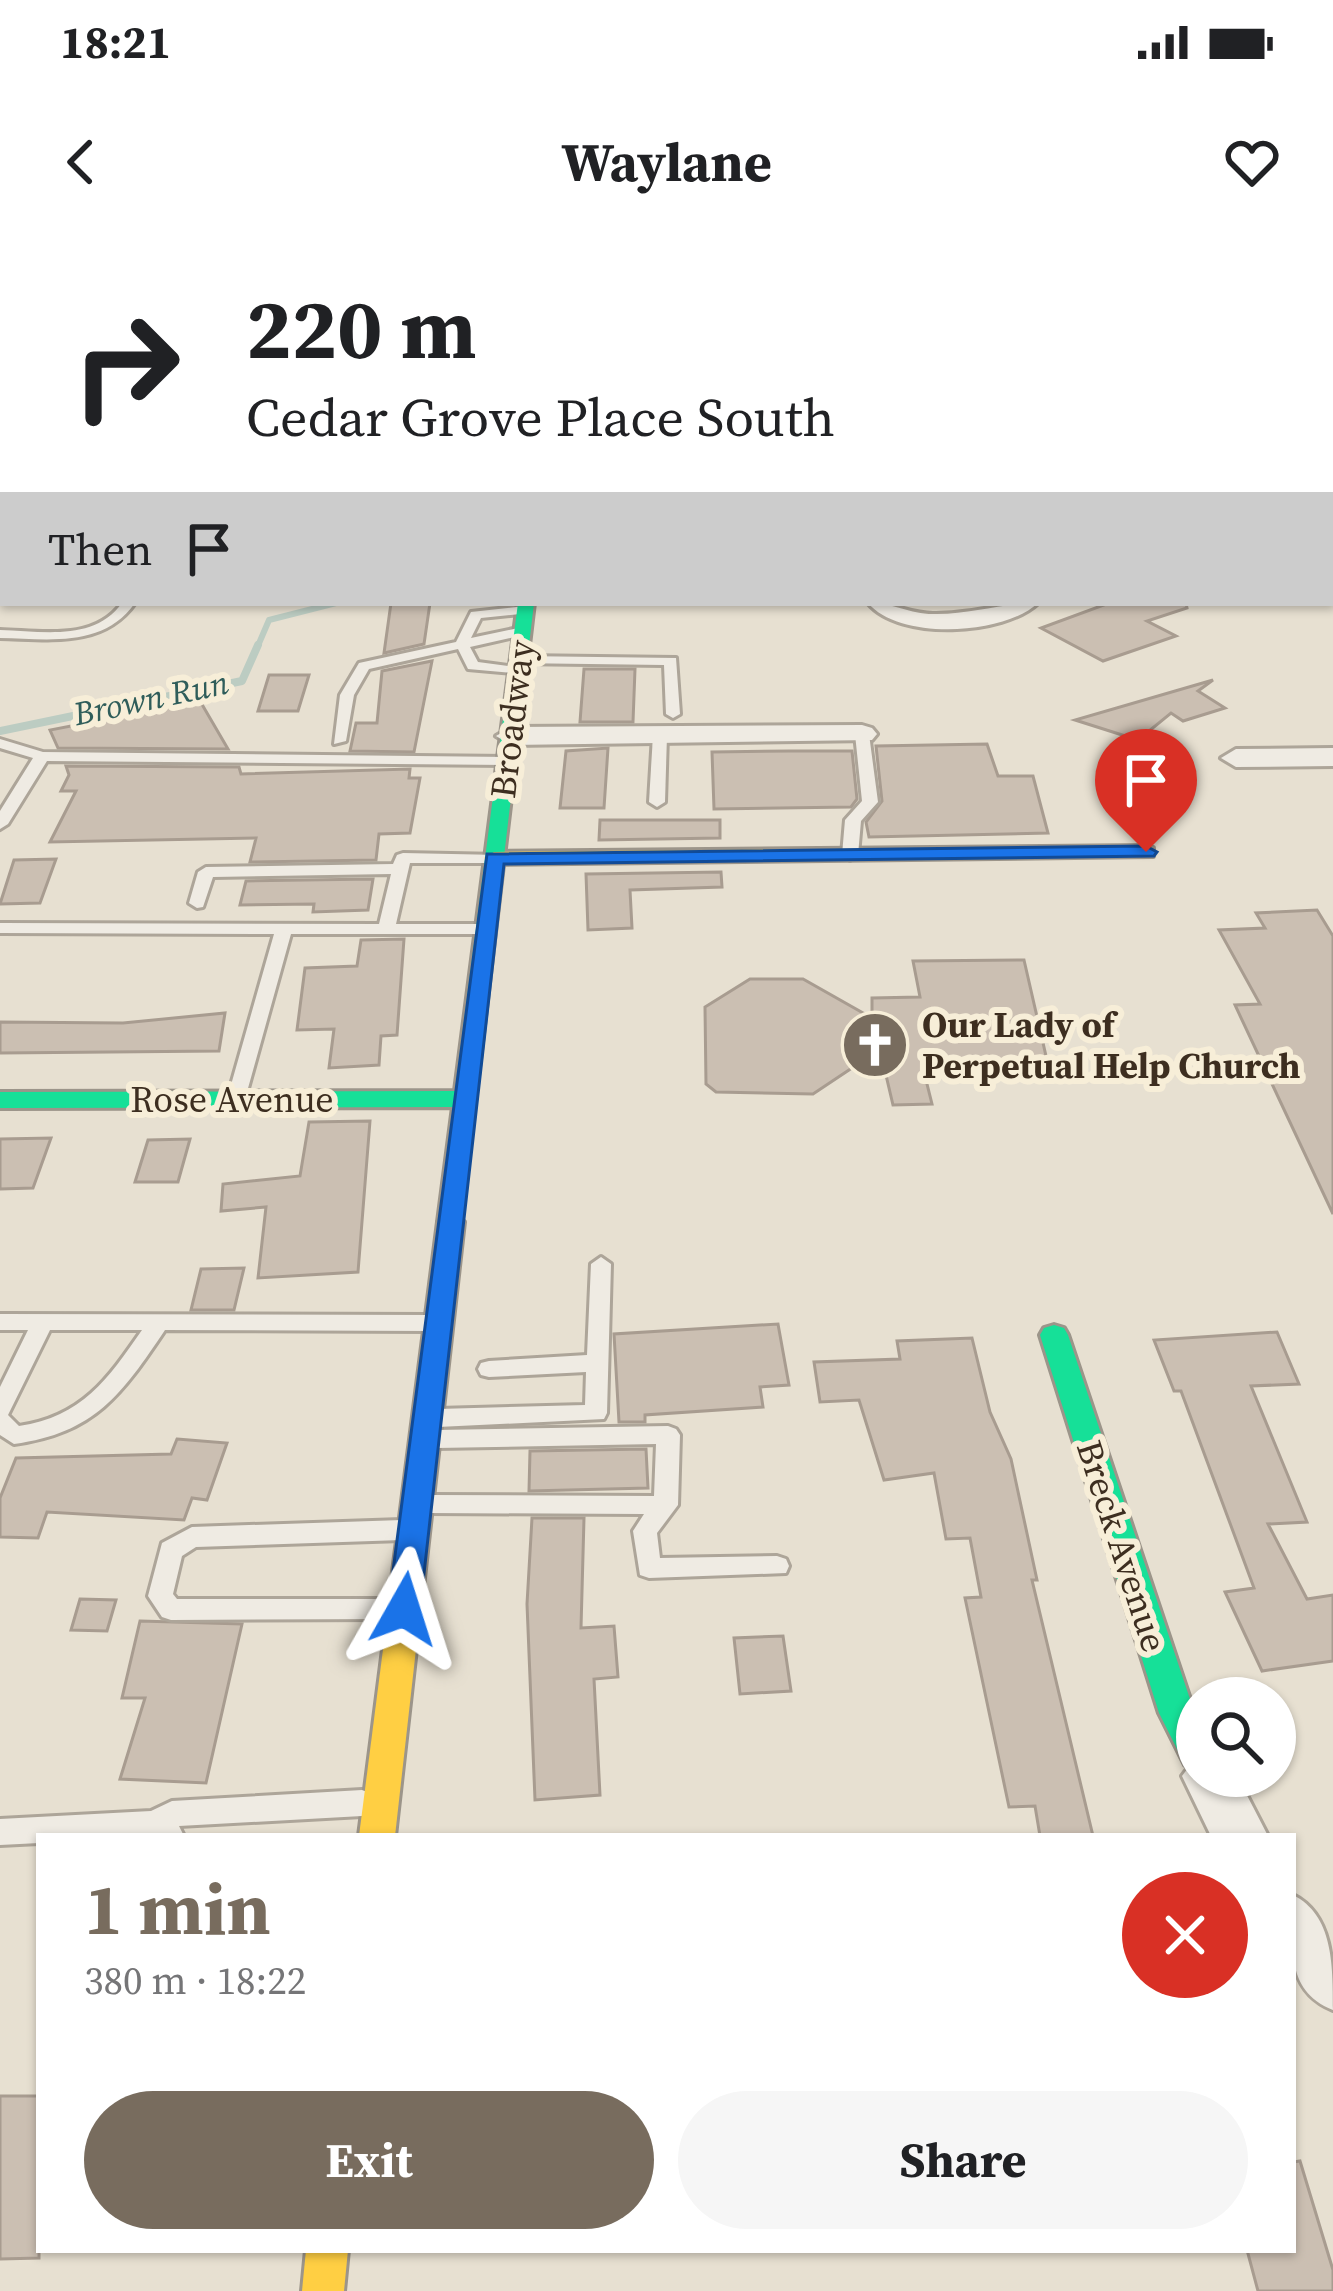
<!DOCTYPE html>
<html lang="en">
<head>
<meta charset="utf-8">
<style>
  :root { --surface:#fff; --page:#f6f6f6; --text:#202124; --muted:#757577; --accent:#786c5e }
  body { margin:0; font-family:"Source Serif 4",serif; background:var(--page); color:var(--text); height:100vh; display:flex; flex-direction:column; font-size:45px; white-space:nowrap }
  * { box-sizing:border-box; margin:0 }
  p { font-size:39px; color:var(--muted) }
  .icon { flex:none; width:66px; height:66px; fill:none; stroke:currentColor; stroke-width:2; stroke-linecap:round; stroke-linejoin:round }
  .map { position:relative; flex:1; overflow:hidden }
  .sheet { position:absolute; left:36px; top:1593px; width:1260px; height:420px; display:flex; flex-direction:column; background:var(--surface); border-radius:0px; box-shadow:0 3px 9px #0004 }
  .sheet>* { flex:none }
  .guide { position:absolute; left:0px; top:0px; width:1335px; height:366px; box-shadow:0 3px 9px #0004; background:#fff; color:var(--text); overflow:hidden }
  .controls { position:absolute; left:1176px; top:1437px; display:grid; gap:24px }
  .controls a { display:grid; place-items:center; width:120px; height:120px; border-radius:50%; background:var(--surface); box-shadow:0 3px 9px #0004; font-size:60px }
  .pin { position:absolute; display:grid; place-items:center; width:102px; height:102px; color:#fff; margin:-123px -51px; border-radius:50% 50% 50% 0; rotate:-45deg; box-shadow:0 0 12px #0007 }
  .pin .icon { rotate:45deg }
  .me { position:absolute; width:132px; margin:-66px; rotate:6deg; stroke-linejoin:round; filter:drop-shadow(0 0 9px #0008) }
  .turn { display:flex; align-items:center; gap:42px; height:252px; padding:0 48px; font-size:54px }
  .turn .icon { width:156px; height:156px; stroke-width:2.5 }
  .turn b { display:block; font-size:84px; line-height:102px }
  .then { display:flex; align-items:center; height:114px; padding:0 48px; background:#0003; gap:24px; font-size:45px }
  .round { display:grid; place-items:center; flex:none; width:126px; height:126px; border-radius:63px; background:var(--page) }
  .head { display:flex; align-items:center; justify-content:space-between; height:204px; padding:0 48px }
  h1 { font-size:72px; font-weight:700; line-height:90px; color:var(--accent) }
  .primary-button { display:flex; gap:24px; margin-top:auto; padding:24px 48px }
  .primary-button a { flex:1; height:138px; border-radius:72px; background:var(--accent); color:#fff; font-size:48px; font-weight:700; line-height:138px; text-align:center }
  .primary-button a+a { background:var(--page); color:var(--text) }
  .status { display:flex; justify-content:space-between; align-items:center; height:84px; padding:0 60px; background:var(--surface); direction:ltr }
  .status svg { height:33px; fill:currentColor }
  header { display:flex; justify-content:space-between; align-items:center; height:156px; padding:0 48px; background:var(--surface); font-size:54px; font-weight:700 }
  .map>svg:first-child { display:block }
</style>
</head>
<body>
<div class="status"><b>18:21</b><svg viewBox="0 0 49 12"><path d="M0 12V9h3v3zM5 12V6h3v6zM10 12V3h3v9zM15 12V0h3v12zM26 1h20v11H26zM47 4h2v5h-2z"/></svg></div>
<header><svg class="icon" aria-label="back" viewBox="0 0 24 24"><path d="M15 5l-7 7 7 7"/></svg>Waylane<svg class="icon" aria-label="heart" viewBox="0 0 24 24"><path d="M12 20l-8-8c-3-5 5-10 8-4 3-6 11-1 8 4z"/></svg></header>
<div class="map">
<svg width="1333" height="2051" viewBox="0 0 1333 2051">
  <rect width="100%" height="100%" fill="#e7e0d1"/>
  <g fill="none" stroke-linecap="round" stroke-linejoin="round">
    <polyline stroke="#bcccc2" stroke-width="6" points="257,408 269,380 336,363"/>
    <polyline stroke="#bcccc2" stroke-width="8" points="0,491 242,441 258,405"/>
  </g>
  <g fill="#cbbfb2" stroke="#a89c90" stroke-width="3">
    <polygon points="391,363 430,363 424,404 384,413"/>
    <polygon points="1109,363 1186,363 1187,368 1147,381 1176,396 1103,421 1041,388"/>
    <polygon points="432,421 414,512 350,511 356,483 377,483 382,431"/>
    <polygon points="584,429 635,429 633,482 580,482"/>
    <polygon points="269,435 309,435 298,471 258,471"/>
    <polygon points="1213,440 1198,451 1225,468 1183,481 1171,473 1138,500 1075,480"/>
    <polygon points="200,461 228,509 58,508 50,490"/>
    <polygon points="987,504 998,536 1033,536 1048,593 869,597 866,582 882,561 876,506"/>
    <polygon points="608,508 604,568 560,568 566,511"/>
    <polygon points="790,511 852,511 857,559 851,567 714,569 712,512"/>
    <polygon points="66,526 239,527 241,534 410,529 409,538 420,538 410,593 379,594 376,620 250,622 256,598 50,602 76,551 61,551 69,535"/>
    <polygon points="600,580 720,580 720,598 599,600"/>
    <polygon points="56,619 40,663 0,664 14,620"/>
    <polygon points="721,632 722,647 630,650 632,688 588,690 586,634"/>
    <polygon points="373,639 368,670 313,672 314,664 240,665 246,641"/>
    <polygon points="1317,670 1333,696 1333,974 1235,765 1260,764 1219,690 1265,688 1256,673"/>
    <polygon points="404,699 397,795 381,796 379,825 329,828 334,789 297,790 305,728 357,726 361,700"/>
    <polygon points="1024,720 1049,829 924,832 932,864 893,865 885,831 878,831 870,816 813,854 716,852 706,844 705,767 750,739 803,739 872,778 872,758 920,757 913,721"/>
    <polygon points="225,773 219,811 0,813 0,782 123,783"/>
    <polygon points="370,881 358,1032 258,1038 266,967 221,971 223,944 300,936 309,882"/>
    <polygon points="51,898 33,948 0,949 0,899"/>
    <polygon points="190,899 178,942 135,942 148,900"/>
    <polygon points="244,1028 234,1070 191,1070 201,1029"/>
    <polygon points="778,1084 789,1145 760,1147 763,1167 645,1175 645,1182 619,1182 614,1094"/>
    <polygon points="1277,1092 1299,1144 1251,1146 1307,1282 1268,1284 1307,1359 1333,1355 1333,1421 1262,1431 1225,1352 1254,1348 1181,1151 1174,1151 1154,1100"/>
    <polygon points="972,1098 990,1172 1011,1219 1037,1340 1032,1340 1093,1596 1040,1596 1035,1566 1009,1567 965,1358 981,1357 970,1298 946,1299 934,1233 884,1240 859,1160 820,1162 814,1122 900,1119 897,1101"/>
    <polygon points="177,1199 227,1203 207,1260 192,1258 184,1280 47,1272 38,1298 0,1297 0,1258 16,1218 171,1214"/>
    <polygon points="646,1209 648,1248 529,1251 530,1211"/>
    <polygon points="532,1278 584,1278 581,1388 614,1386 618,1437 594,1439 600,1555 535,1560 527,1364"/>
    <polygon points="80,1359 116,1360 107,1391 71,1390"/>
    <polygon points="140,1381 242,1384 206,1543 120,1539 145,1458 122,1458"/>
    <polygon points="783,1396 791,1451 740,1454 734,1398"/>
    <polygon points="0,1856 39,1856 39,2018 0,2019"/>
    <polygon points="1300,1921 1333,2030 1333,2051 1258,2051 1247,2010 1293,2010 1293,1922"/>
  </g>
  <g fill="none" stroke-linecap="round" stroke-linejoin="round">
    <g stroke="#ada599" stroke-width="6">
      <g id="lane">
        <rect x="520" y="0" width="8" height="3"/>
        <rect x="0" y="192" width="3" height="6"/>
        <path d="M122 363H135C103 408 50 399 0 398V390C42 391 94 402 122 363Z"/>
        <polygon points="525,366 530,367 530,373 481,378 471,398 523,387 530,391 528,394 470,407 478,422 523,428 523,434 468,429 458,409 369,429 354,455 346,501 334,504 340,455 359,423 456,402 471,372"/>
        <polygon points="519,416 676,418 680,474 673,478 666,474 664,425 514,423 514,417"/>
        <polygon points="862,490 869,494 878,562 861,581 858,615 850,620 842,615 845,580 862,561 855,494"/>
        <polygon points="660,491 667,495 665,562 657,567 649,562 653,495"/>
        <polygon points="0,499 43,512 508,517 515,521 508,525 47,521 8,584 0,589 0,571 33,518 0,508"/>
        <polygon points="403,613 500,615 500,621 494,623 410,623 396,684 485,684 493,689 485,694 291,694 245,859 236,865 227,859 274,694 0,693 0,683 379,684 391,634 213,637 203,667 197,668 189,663 198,632 206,627 393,624 397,615"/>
        <polygon points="601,1017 611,1024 607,1173 604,1179 438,1187 430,1184 427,1178 430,1172 438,1169 585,1165 586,1132 489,1137 481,1135 478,1129 481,1123 489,1121 587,1115 591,1024"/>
        <path d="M0 1074 431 1075 442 1083 431 1091 165 1090C122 1154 95 1193 14 1204L0 1195V1147L28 1090H0ZM50 1090H142C108 1139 82 1177 19 1186L8 1175Z"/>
        <polygon points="668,1186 676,1189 680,1195 678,1265 657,1293 660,1318 777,1316 786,1319 789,1326 786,1333 649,1338 640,1335 633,1291 644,1274 429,1273 421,1271 417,1264 421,1257 429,1255 654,1256 656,1204 436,1208 428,1205 424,1199 428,1193 436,1190"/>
        <polygon points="402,1280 411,1283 414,1290 411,1297 402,1300 196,1307 182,1316 173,1354 177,1359 391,1359 400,1362 404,1369 400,1376 391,1379 171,1380 162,1377 148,1356 162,1303 192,1287"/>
        <polygon points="362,1550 372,1554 376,1563 372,1572 362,1576 179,1586 184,1596 39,1596 39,1603 0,1605 0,1579 151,1571 172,1561"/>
      </g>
    </g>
    <g stroke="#ada599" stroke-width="6">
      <g id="street">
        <polygon points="408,0 426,0 427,3 409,3"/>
        <rect x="1332" y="121" width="1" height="12"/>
        <rect x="1332" y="159" width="1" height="13"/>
        <rect x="1332" y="266" width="1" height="14"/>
        <path d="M868 363C895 363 909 374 933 374 969 375 1002 363 1038 363 1004 395 900 401 868 363Z"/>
        <polygon points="862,485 872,488 877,494 872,500 511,505 496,496 511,487"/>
        <polygon points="1333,508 1333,526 1236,527 1221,518 1236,509"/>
        <polygon points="1197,1516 1197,1536 1237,1536 1268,1596 1211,1596 1182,1536"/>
        <path d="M1293 1655C1333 1675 1333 1724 1333 1770 1283 1750 1293 1702 1293 1655Z"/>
      </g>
    </g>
    <g stroke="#9c958a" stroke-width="6">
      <g id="fast">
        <rect x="561" y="0" width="12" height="3"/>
        <rect x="0" y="157" width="3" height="8"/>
        <polygon points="518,363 534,363 460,988 451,991 438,982 453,867 0,868 0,852 455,851"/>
        <polygon points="1054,1085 1064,1088 1068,1095 1197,1480 1197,1529 1185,1525 1159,1473 1040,1095 1044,1088"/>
      </g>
    </g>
    <g stroke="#9c958a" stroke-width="6">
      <g id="slow">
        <polygon points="1146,606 1153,608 1153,616 494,624 484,618 494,612"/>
        <polygon points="451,973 464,982 395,1596 359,1596 438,982"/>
        <polygon points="306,2010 348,2010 344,2051 302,2051"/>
      </g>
    </g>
    <g stroke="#9c958a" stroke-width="33">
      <polyline id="jam" points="1332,6 1333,6"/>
    </g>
    <use href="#lane" fill="#efebe3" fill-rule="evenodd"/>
    <use href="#street" fill="#efebe3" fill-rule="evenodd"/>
    <use href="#fast" fill="#16e098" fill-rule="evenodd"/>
    <use href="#slow" fill="#ffcf43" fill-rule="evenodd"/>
    <use href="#jam" stroke="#f24e42" stroke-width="27"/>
    <g stroke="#afaaa2" stroke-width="4.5" stroke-dasharray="9 9" stroke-linecap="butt">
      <polyline points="0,4 4,0"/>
      <polyline points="0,46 3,42"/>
      <polyline points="0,80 3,76"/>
    </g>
  </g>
  <polygon fill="#1a73e8" stroke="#114b97" stroke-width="3" points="1146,606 1157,612 1154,616 504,624 420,1369 416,1379 393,1379 388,1369 487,614"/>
  <defs>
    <g id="church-disc" transform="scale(3.45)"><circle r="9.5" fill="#786c5e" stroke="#f7eed8"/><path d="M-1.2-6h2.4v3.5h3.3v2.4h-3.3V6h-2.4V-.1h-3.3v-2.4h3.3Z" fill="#fff"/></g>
  </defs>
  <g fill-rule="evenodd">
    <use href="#church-disc" x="875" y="805"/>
  </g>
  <g text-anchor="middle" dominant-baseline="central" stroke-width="12" stroke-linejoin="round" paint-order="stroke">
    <g font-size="33" font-style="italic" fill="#2f5d5a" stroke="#f7eed8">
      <text transform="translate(151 458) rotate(-12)">Brown Run</text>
    </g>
    <g font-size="36" fill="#3d2e20" stroke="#f7eed8">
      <text transform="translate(512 479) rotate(-83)">Broadway</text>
      <text x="232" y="859">Rose Avenue</text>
      <text transform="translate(1122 1306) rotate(72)">Breck Avenue</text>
    </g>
    <g font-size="36" font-weight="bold" fill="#3d2e20" stroke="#f7eed8" text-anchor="start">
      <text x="922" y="784">Our Lady of<tspan x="922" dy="41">Perpetual Help Church</tspan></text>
    </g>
  </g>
</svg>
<div class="controls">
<a><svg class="icon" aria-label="search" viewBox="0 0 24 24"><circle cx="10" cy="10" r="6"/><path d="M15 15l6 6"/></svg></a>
</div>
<div class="pin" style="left:1146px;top:612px;background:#d93025"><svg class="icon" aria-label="arrive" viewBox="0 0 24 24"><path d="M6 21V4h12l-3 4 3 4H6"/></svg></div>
<svg class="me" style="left:404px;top:1369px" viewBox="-20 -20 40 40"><path d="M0-17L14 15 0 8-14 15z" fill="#1a73e8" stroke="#fff" stroke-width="4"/></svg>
<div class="guide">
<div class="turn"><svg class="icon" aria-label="right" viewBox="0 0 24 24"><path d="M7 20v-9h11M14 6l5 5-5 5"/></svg><div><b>220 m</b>Cedar Grove Place South</div></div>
<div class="then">Then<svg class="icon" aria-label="arrive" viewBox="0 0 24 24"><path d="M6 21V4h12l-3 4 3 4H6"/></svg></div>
</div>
<section class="sheet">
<div class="head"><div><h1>1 min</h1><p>380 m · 18:22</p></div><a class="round" style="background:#d93025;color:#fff"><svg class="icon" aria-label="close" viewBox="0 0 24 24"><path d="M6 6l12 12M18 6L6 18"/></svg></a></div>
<div class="primary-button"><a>Exit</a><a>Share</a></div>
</section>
</div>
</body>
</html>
